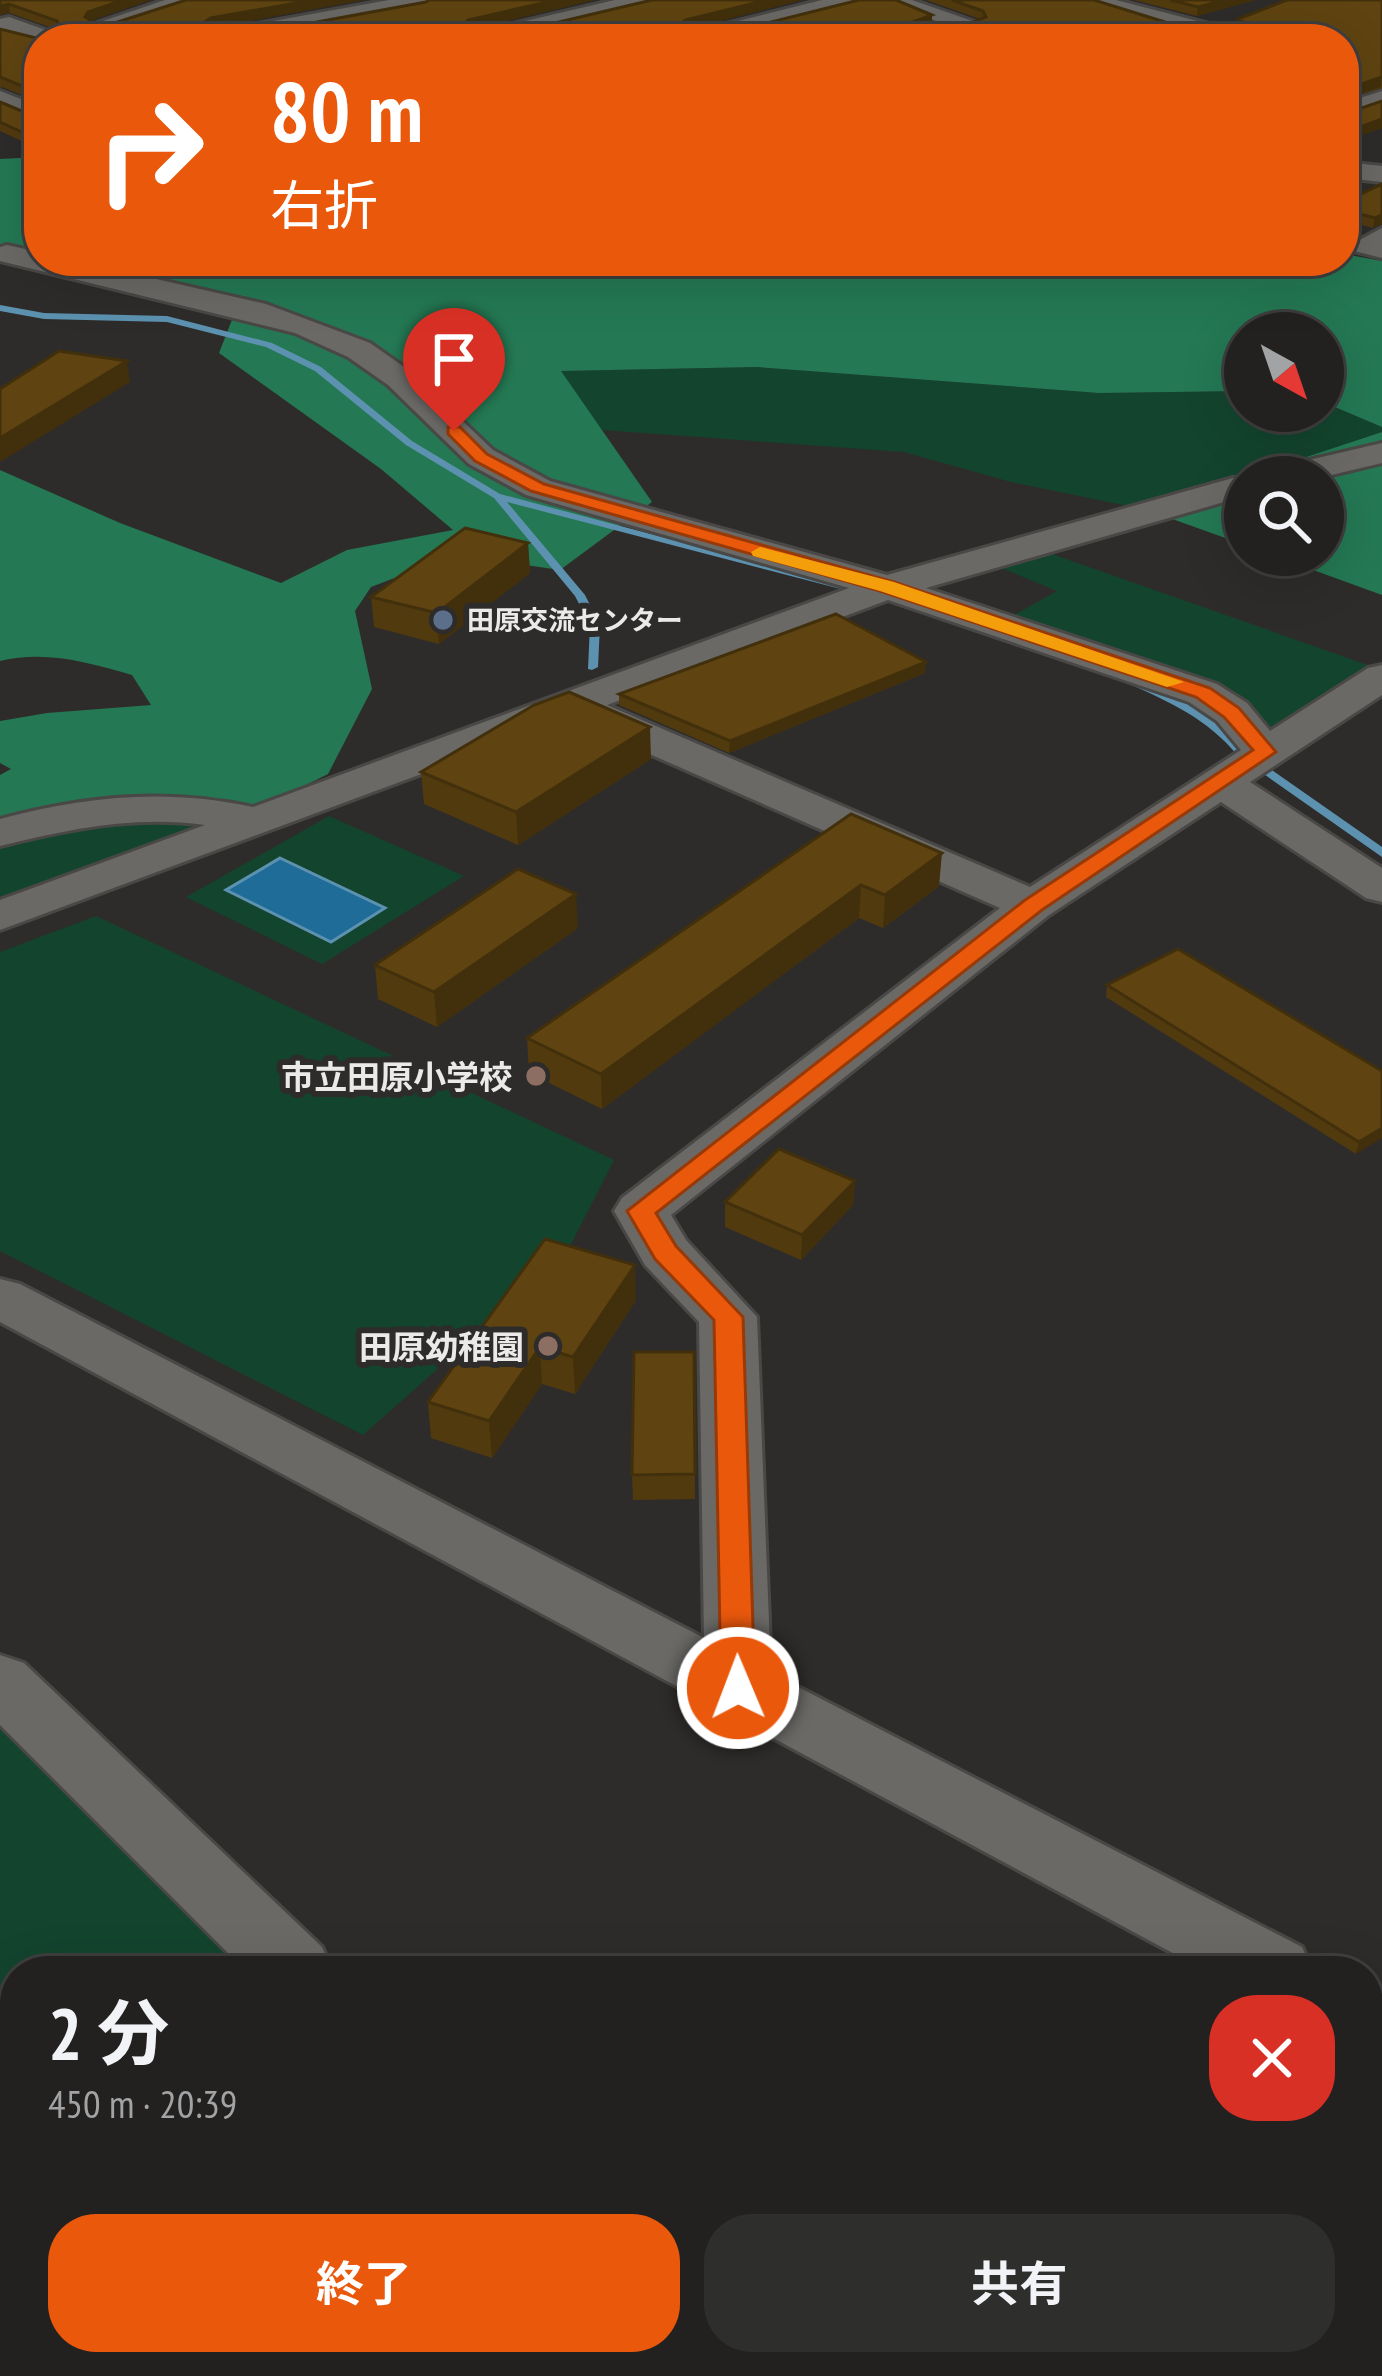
<!DOCTYPE html>
<html lang="ja">
<head>
<meta charset="utf-8">
<style>
  :root { --surface:#222120; --page:#2e2e2d; --text:#f1f3f6; --muted:#a2a3a5; --line:#3f3e3e; --accent:#ea580c }
  body { margin:0; font-family:"PT Sans Narrow","Noto Sans JP",sans-serif; background:var(--page); color:var(--text); height:100vh; display:flex; flex-direction:column; font-size:45px; white-space:nowrap }
  * { box-sizing:border-box; margin:0 }
  p { font-size:39px; color:var(--muted) }
  .icon { flex:none; width:66px; height:66px; fill:none; stroke:currentColor; stroke-width:2; stroke-linecap:round; stroke-linejoin:round }
  .map { position:relative; flex:1; overflow:hidden }
  .drawer { position:absolute; left:0px; top:1956px; width:1383px; height:420px; display:flex; flex-direction:column; background:var(--surface); border-radius:48px 48px 0 0; box-shadow:0 12px 48px #0002,0 0 0 3px var(--line) }
  .drawer>* { flex:none }
  .guide { position:absolute; left:24px; top:24px; width:1335px; height:252px; border-radius:48px; box-shadow:0 12px 48px #0002,0 0 0 3px var(--line); background:#ea580c; color:#fff; overflow:hidden }
  .needle { width:78px; rotate:140deg }
  .fabs { position:absolute; left:1224px; top:312px; display:grid; gap:24px }
  .fabs a { display:grid; place-items:center; width:120px; height:120px; border-radius:50%; background:var(--surface); box-shadow:0 12px 48px #0002,0 0 0 3px var(--line); font-size:60px }
  .pin { position:absolute; display:grid; place-items:center; width:102px; height:102px; color:#fff; margin:-123px -51px; border-radius:50% 50% 50% 0; rotate:-45deg; box-shadow:0 0 12px #0007 }
  .pin .icon { rotate:45deg }
  .me { position:absolute; width:132px; margin:-66px; rotate:359deg; stroke-linejoin:round; filter:drop-shadow(0 0 9px #0008) }
  .turn { display:flex; align-items:center; gap:42px; height:252px; padding:0 48px; font-size:54px }
  .turn .icon { width:156px; height:156px; stroke-width:2.5 }
  .turn b { display:block; font-size:84px; line-height:102px }
  .round { display:grid; place-items:center; flex:none; width:126px; height:126px; border-radius:48px; background:var(--page) }
  .headline { display:flex; align-items:center; justify-content:space-between; height:204px; padding:0 48px }
  h1 { font-size:72px; font-weight:700; line-height:90px }
  .button { display:flex; gap:24px; margin-top:auto; padding:24px 48px }
  .button a { flex:1; height:138px; border-radius:48px; background:var(--accent); color:#fff; font-size:48px; font-weight:700; line-height:138px; text-align:center }
  .button a+a { background:var(--page); color:var(--text) }
  .map>svg:first-child { display:block }
</style>
</head>
<body>
<div class="map">
<svg width="1382" height="2376" viewBox="0 0 1382 2376">
  <rect width="100%" height="100%" fill="#2e2c2a"/>
  <g fill="#13442e">
    <polygon points="756,367 1099,393 1245,391 1245,411 1323,411 1323,402 1382,427 1382,432 1147,510 1011,482 904,452 602,430 559,371"/>
    <polygon points="1029,546 1382,670 1258,743 1213,699 998,624 1057,591 982,560"/>
    <polygon points="63,814 215,824 0,907 0,833"/>
    <polygon points="329,816 464,876 322,964 186,897"/>
    <polygon points="96,916 614,1160 565,1256 363,1435 0,1251 0,952"/>
    <polygon points="0,1678 291,1971 15,1971 15,2361 677,2361 692,2376 0,2376"/>
  </g>
  <g fill="#247853">
    <path d="M39 157V261H1344V254L1382 261V427L1323 402V333H1245V391L1099 393 756 367 561 371 652 502 560 570 455 555 371 587 355 611 372 689 328 774 262 807 0 833V775L11 769 0 763V721L47 713 151 705 132 675C88 662 45 650 0 661V470L120 523 281 583 347 550 453 530 381 469 219 353 237 307 0 252V159Z"/>
    <polygon points="1382,432 1382,595 1272,555 1323,555 1323,477 1246,477"/>
    <polygon points="1245,477 1245,545 1147,510"/>
  </g>
  <g fill="#1e6c97" stroke="#5c92b0" stroke-width="3">
    <polygon points="280,858 385,908 331,942 226,890"/>
    <polygon points="0,2049 15,2074 15,2361 185,2361 194,2376 0,2376"/>
  </g>
  <g fill="none" stroke-linecap="round" stroke-linejoin="round">
    <g fill="#5c92b0" fill-rule="evenodd">
      <polygon points="0,305 44,313 167,316 272,343 321,367 412,441 500,494 869,592 860,594 507,502 585,595 600,625 598,667 592,670 588,669 590,625 575,596 494,498 406,445 315,371 266,347 167,322 44,319 0,311"/>
      <path d="M1131 678C1176 693 1216 714 1246 752L1382 847V857L1238 756C1208 719 1170 702 1127 683L1125 681Z"/>
    </g>
    <g stroke="#494846" stroke-width="6">
      <g id="minor">
        <polygon points="165,0 200,0 102,32 91,25"/>
        <polygon points="389,0 437,0 426,7 251,39 201,39 213,32"/>
        <polygon points="615,0 654,0 651,5 507,39 466,39 470,34"/>
        <polygon points="822,0 860,0 857,5 722,39 682,39 686,34"/>
        <polygon points="877,0 912,0 981,24 941,39 903,39 945,24"/>
        <polygon points="1079,0 1116,0 1248,34 1252,39 1213,39 1082,5"/>
        <polygon points="9,17 57,34 61,39 39,39 39,43 0,33 0,19"/>
        <polygon points="0,91 39,106 39,123 0,107"/>
        <polygon points="1382,91 1382,106 1344,119 1344,103"/>
        <polygon points="1344,162 1382,166 1382,182 1344,178"/>
        <polygon points="1382,228 1382,258 1354,251 1350,245"/>
        <path d="M7 245 39 252V261H77L266 304 370 343 410 371 493 450 550 481 887 575 1233 478 1255 477H1245V496L926 588 1217 684 1247 703 1270 731 1368 668 1382 665V695L1250 782 1382 868V902L1366 898 1221 802 1049 915 671 1215 686 1240 757 1317 771 1673 1302 1947 1313 1971H1206L0 1322V1279L20 1284 704 1638 699 1322 645 1265 614 1211 622 1198 1000 908 570 719 0 930V900L205 825C134 815 69 829 0 846V819C85 796 167 788 253 807L849 588 526 495 469 464 388 385 348 357 295 333 0 261V247ZM888 600 1189 702 1217 721 1241 750 1030 887 607 705Z"/>
        <polygon points="1382,443 1382,463 1323,477 1260,477 1266,470"/>
        <polygon points="0,1655 24,1663 322,1947 333,1971 246,1971 0,1725"/>
        <polygon points="1368,1985 1382,1991 1382,2062 1368,2056"/>
        <polygon points="653,2361 748,2361 754,2376 660,2376"/>
      </g>
    </g>
    <use href="#minor" fill="#6a6966" fill-rule="evenodd"/>
  </g>
  <g fill="#523a0f">
    <polygon points="0,0 91,20 102,27 212,28 203,33 251,34 469,30 465,34 685,30 682,34 723,34 932,15 932,24 903,34 943,34 980,19 926,0 1094,0 1194,31 1250,34 1237,28 1238,19 1382,0 1382,88 1344,99 1344,39 39,39 39,102 2,87 0,88 0,29 36,38 60,33 58,30 10,13"/>
    <polygon points="1134,0 1255,0 1197,16"/>
    <polygon points="0,102 36,117 26,143 0,131"/>
    <polygon points="1382,184 1373,228 1344,220 1344,202"/>
    <polygon points="528,543 530,573 439,644 374,627 371,597"/>
    <polygon points="925,673 729,753 619,705 619,694"/>
    <polygon points="651,759 518,845 424,804 421,772"/>
    <polygon points="851,814 939,886 883,928 859,918 602,1109 529,1073 527,1038"/>
    <polygon points="578,928 437,1027 378,999 375,965"/>
    <polygon points="1107,985 1382,1071 1356,1154 1106,997"/>
    <polygon points="855,1181 853,1205 801,1260 725,1227 725,1202"/>
    <polygon points="636,1300 575,1394 542,1384 492,1458 431,1438 428,1402"/>
    <polygon points="694,1352 695,1499 633,1500 632,1475"/>
  </g>
  <g fill="#42300c">
    <polygon points="123,0 151,0 90,21 85,17 88,12"/>
    <polygon points="313,0 364,0 212,28 199,35 197,39 198,26 211,18"/>
    <polygon points="556,0 595,0 469,30 461,39 461,30 468,20"/>
    <polygon points="767,0 803,0 685,30 678,39 677,30 685,20"/>
    <polygon points="1224,0 1255,0 1197,16 1198,7"/>
    <polygon points="9,4 10,13 0,15 0,6"/>
    <polygon points="932,15 932,24 902,35 899,30 902,26"/>
    <polygon points="1382,77 1381,87 1344,99 1344,90"/>
    <polygon points="1382,119 1382,128 1344,142 1344,133"/>
    <polygon points="39,130 39,140 26,143 24,133"/>
    <polygon points="1382,215 1382,224 1373,228 1375,218"/>
    <polygon points="127,361 130,382 0,462 0,438"/>
    <polygon points="528,543 530,573 439,644 437,613"/>
    <polygon points="926,662 925,673 729,753 730,741"/>
    <polygon points="650,727 651,759 518,845 516,812"/>
    <polygon points="942,853 939,886 883,928 885,895"/>
    <polygon points="861,885 859,918 602,1109 601,1074"/>
    <polygon points="576,894 578,928 437,1027 434,992"/>
    <polygon points="1382,1128 1382,1138 1356,1154 1359,1142"/>
    <polygon points="855,1181 853,1205 801,1260 802,1235"/>
    <polygon points="635,1265 636,1300 575,1394 573,1357"/>
    <polygon points="540,1347 542,1384 492,1458 489,1421"/>
  </g>
  <g fill="#5f4411" stroke="#42300c" stroke-width="3">
    <polygon points="0,0 123,0 88,12 85,17 102,27 186,0 313,0 211,18 198,26 196,33 251,34 426,2 429,0 556,0 468,20 461,30 465,34 508,34 652,0 767,0 685,20 677,30 682,34 723,34 859,0 896,0 932,15 902,26 899,30 903,34 943,34 986,17 983,11 952,0 1094,0 1194,31 1253,34 1257,28 1238,19 1287,0 1382,0 1382,77 1344,90 1344,39 39,39 39,93 0,77 0,29 36,38 63,33 57,21 9,4 0,6"/>
    <polygon points="1170,0 1224,0 1198,7"/>
    <polygon points="1382,101 1382,119 1344,133 1344,111 1347,113"/>
    <polygon points="0,102 36,117 39,115 39,130 24,133 0,122"/>
    <polygon points="1382,184 1382,215 1375,218 1344,210 1344,202"/>
    <polygon points="59,351 127,361 0,438 0,389"/>
    <polygon points="465,528 528,543 437,613 371,597"/>
    <polygon points="836,614 926,662 730,741 619,694"/>
    <polygon points="569,692 650,727 516,812 421,772 534,705"/>
    <polygon points="851,814 942,853 885,895 861,885 601,1074 527,1038"/>
    <polygon points="518,869 576,894 434,992 375,965"/>
    <polygon points="1178,949 1382,1071 1382,1128 1359,1142 1107,985"/>
    <polygon points="779,1149 855,1181 802,1235 725,1202"/>
    <polygon points="545,1239 635,1265 573,1357 540,1347 489,1421 428,1402"/>
    <polygon points="634,1352 694,1352 695,1474 632,1475"/>
  </g>
  <polygon fill="#ea580c" stroke="#983908" stroke-width="3" points="448,427 460,427 487,454 544,484 894,582 1210,688 1239,708 1276,752 1042,910 656,1213 676,1246 743,1317 755,1688 750,1697 738,1701 726,1697 721,1688 714,1320 655,1259 627,1211 1025,900 1253,750 1224,717 1196,697 880,591 531,491 475,461 448,434"/>
  <polygon fill="#f59e0b" points="760,547 894,582 1184,682 1167,687 880,591 753,556 751,552"/>
  <circle fill="#5c6f8a" stroke="#2e2c2a" stroke-width="4.5" cx="443" cy="620" r="12"/>
  <g fill="#8d6e63" stroke="#2e2c2a" stroke-width="4.5">
    <circle cx="536" cy="1076" r="12"/>
    <circle cx="548" cy="1346" r="12"/>
  </g>
  <g text-anchor="middle" dominant-baseline="central" stroke-width="12" stroke-linejoin="round" paint-order="stroke">
    <g font-size="27" font-weight="bold" fill="#ebeae9" stroke="#2e2c2a" text-anchor="start">
      <text x="467" y="620">田原交流センター</text>
    </g>
    <g font-size="33" font-weight="bold" fill="#ebeae9" stroke="#2e2c2a" text-anchor="end">
      <text x="512" y="1076">市立田原小学校</text>
      <text x="524" y="1346">田原幼稚園</text>
    </g>
  </g>
</svg>
<div class="fabs">
<a><svg class="needle" viewBox="-14 -14 28 28"><path d="M0-13l5 13h-10z" fill="#e53935"/><path d="M0 13l5-13h-10z" fill="#a2a3a5"/></svg></a>
<a><svg class="icon" aria-label="search" viewBox="0 0 24 24"><circle cx="10" cy="10" r="6"/><path d="M15 15l6 6"/></svg></a>
</div>
<div class="pin" style="left:454px;top:431px;background:#d93025"><svg class="icon" aria-label="arrive" viewBox="0 0 24 24"><path d="M6 21V4h12l-3 4 3 4H6"/></svg></div>
<svg class="me" style="left:738px;top:1688px" viewBox="-20 -20 40 40"><circle r="17" fill="#ea580c" stroke="#fff" stroke-width="3"/><path d="M0-11L8 9 0 5-8 9z" fill="#fff"/></svg>
<div class="guide">
<div class="turn"><svg class="icon" aria-label="right" viewBox="0 0 24 24"><path d="M7 20v-9h11M14 6l5 5-5 5"/></svg><div><b>80 m</b>右折</div></div>
</div>
<section class="drawer">
<div class="headline"><div><h1>2 分</h1><p>450 m · 20:39</p></div><a class="round" style="background:#d93025;color:#fff"><svg class="icon" aria-label="close" viewBox="0 0 24 24"><path d="M6 6l12 12M18 6L6 18"/></svg></a></div>
<div class="button"><a>終了</a><a>共有</a></div>
</section>
</div>
</body>
</html>
